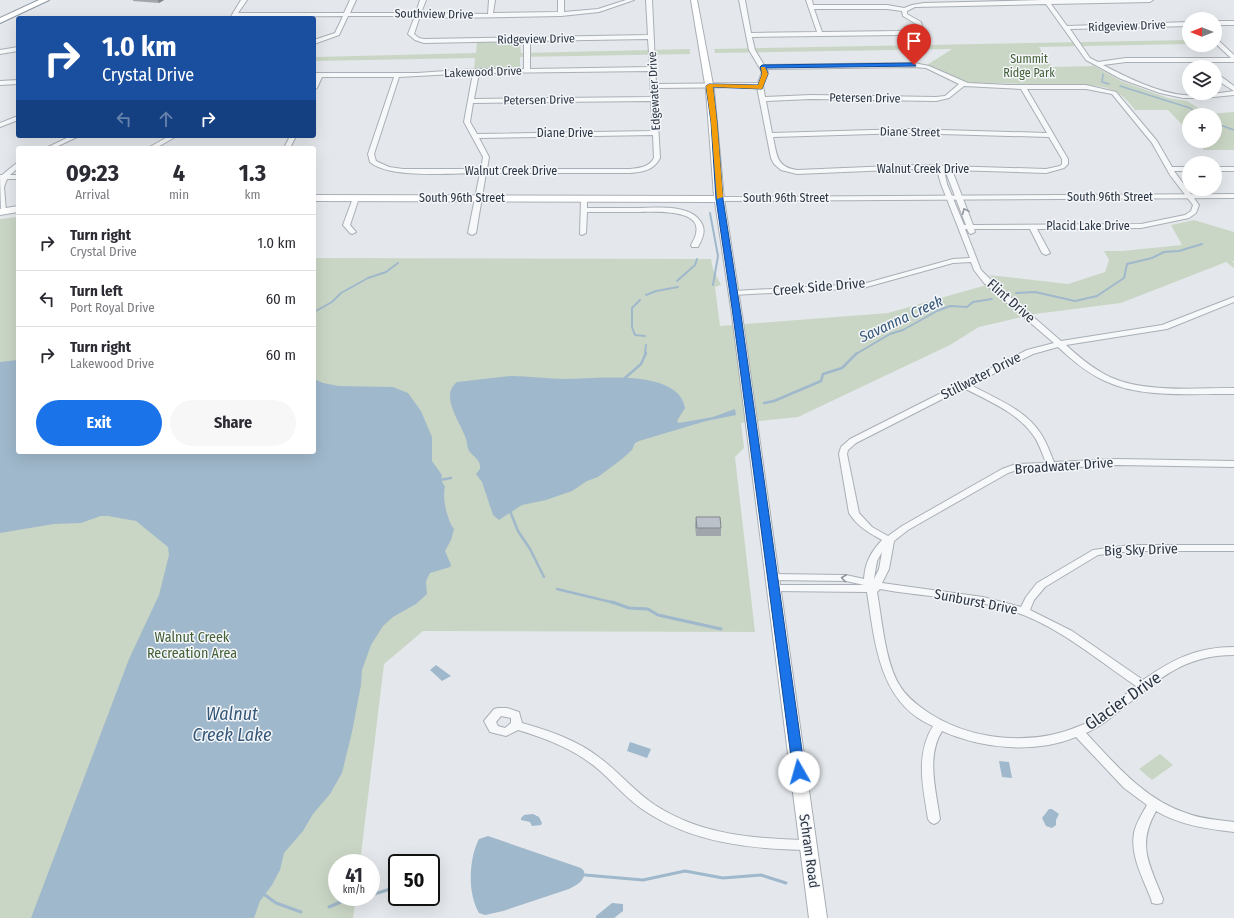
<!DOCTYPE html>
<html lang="en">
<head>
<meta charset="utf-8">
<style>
  :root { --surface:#fff; --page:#f7f7f7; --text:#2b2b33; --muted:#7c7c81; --line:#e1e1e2; --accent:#1a73e8 }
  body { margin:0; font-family:"Fira Sans Condensed",sans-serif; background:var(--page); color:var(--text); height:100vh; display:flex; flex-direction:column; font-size:15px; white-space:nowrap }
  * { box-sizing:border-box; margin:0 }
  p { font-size:13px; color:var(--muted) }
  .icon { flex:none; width:22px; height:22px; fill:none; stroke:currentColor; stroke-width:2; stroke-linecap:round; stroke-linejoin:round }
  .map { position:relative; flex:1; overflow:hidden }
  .drawer { position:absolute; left:16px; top:146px; width:300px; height:308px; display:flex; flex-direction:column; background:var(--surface); border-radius:4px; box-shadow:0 4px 16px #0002 }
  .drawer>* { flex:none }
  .top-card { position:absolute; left:16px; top:16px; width:300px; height:122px; border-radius:4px; box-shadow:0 4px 16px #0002; background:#1a4fa0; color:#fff; overflow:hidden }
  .needle { width:26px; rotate:270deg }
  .buttons { position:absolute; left:1182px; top:12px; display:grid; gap:8px }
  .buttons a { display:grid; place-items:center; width:40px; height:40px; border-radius:50%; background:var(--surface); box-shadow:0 4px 16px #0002; font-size:20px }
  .speed { position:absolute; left:328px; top:854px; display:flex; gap:8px; font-size:20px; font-weight:700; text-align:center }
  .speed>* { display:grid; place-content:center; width:52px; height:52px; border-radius:50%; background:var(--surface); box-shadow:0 4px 16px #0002; line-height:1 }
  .speed small { font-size:10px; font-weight:400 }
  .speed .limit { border:2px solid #111; border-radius:6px; background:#fff; color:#111 }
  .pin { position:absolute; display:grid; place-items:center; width:34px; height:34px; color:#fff; margin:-41px -17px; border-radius:50% 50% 50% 0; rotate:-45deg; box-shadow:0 0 4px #0007 }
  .pin .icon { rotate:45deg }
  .me { position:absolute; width:44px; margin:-22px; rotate:353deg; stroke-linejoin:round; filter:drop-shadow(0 0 3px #0008) }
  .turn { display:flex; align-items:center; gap:14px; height:84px; padding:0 20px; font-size:18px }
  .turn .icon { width:52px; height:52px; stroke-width:2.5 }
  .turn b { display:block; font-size:28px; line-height:34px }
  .lanes { display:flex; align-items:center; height:38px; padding:0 20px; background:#0003; justify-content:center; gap:20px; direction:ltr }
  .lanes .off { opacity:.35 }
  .eta { display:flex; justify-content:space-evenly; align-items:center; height:68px; text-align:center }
  .eta b { font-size:24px; font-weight:700; line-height:28px }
  .cta { display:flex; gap:8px; margin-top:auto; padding:8px 20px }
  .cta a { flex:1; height:46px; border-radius:24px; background:var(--accent); color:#fff; font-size:16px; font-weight:700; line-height:46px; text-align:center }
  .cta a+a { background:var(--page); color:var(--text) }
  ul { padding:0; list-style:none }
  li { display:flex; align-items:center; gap:12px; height:56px; padding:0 20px; border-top:1px solid var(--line) }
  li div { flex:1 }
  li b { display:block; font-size:15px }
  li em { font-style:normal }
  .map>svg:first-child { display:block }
</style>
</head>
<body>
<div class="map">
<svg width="1234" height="918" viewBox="0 0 1234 918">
  <rect width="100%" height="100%" fill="#e4e8ec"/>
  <g fill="#cad6c5">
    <path d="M1189 40V44L1039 47 1052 67 1094 66 1121 81 1168 98 1187 101 1208 114 1234 112V150H1204L1197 141H1215V115H1189V132L1168 110H1135C1121 91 1111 87 1087 85L972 83 961 80 927 65 952 49 715 53 714 49Z"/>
    <polygon points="477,42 520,42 521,53 690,49 690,54 520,57 520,68 474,69 475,58 314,61 314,57 476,53"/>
    <polygon points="18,217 18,452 314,452 314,258 711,259 713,269 721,285 715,287 720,326 888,313 997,282 989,275 1068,284 1105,272 1109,260 1104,251 1122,251 1182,245 1171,225 1194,220 1234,232 1234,261 1232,261 1234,263 1234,268 1226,262 1121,303 1035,314 979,327 950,345 798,417 741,423 744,448 735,457 755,632 423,631 384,664 360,863 337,863 337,897 356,897 353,918 0,918 0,219"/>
    <polygon points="1160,754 1173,765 1152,780 1139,769"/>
  </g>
  <g fill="#9fb8cb">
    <path d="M18 360V452H314V379L323 383 339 386 393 387 408 393 421 411 432 437V461L442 475 441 480 445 487C442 497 447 520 454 529L451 540 445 551 451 565 450 567 430 573 426 581 427 594 416 604 393 617 383 626 371 645 362 670 361 685 352 732 342 773 330 794 313 814 303 831 284 853 280 870 272 885 260 901 254 918H31L129 659 159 595 169 555 168 547 136 521 108 516H101L81 523 54 524 0 533V362Z"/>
    <path d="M511 376C529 376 548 379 566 379 594 379 679 368 685 408L677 421 679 423 713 417 732 410 735 409 736 415 706 421 639 441 635 443 632 450 622 459 598 477 587 481 572 491 546 500 522 505 499 520 493 515 482 482 476 474C478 471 481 469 480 466 480 460 472 455 469 451 467 447 467 442 466 439 461 423 439 396 457 382Z"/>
    <polygon points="436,665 451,676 442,681 430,670"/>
    <polygon points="630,742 651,749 647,758 627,751"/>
    <polygon points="999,761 1009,762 1012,778 1002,777"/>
    <polygon points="1049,809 1052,809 1059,814 1056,820 1056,825 1052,828 1046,826 1042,818"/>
    <polygon points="533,814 539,817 542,823 541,825 532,826 530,822 521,820 521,818 524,815"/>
    <path d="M488 836 581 868 584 871C586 880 577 885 569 889L503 911 485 915 479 913C467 893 469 858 479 839Z"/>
    <polygon points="612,903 623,904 623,911 614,918 596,918 596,916"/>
  </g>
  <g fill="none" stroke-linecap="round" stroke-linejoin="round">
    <g stroke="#9fb8cb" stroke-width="1.5">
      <polyline points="1103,74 1102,82 1109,84"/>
      <polyline points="1120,86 1190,108 1199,115"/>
      <polyline points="1215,123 1234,130"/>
    </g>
    <g stroke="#9fb8cb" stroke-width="2">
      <polyline points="710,213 718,256 713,285"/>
      <polyline points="677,281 695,265 697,259"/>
      <polyline points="1016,293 1035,292 1075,301 1097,296 1124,278 1127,264 1152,258 1164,252 1179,251 1202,244"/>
      <polyline points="646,295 656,291 678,287"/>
      <polyline points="640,300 632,308 632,327 635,335 645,336"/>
      <polyline points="314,312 332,302 341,293 368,278 386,272 398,263"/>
      <polyline points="645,354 646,345"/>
      <polyline points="856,354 890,334 903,330 937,311 950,306 967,307 973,302 992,299"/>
    </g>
    <g stroke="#9fb8cb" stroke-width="2.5">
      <polyline points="625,378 641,364 646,353"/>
      <polyline points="764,403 774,401 821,381 823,374 842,368 857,353"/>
      <polyline points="440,480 451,478"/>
      <polyline points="510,511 518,531 530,549 544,577"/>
      <polyline points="557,589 615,603"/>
    </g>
    <g stroke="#9fb8cb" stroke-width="3">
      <polyline points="612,602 629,608 648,609 658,615 721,629"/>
      <polyline points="585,875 643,880 685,871 723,878 761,875 786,883"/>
      <polyline points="265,895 276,903 301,912"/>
      <polyline points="371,895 397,887"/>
      <polyline points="329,907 343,901 362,897"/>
    </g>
    <g stroke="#a9afb6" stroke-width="2">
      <g id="minor">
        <path d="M241 0H247L238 13H344L350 0H356L350 13H416L420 0H426L421 13 488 14 489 0H495L493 13 558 12V0H564V12L598 9 626 0H634L599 12 561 16 452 18 420 16 414 34 419 38 424 39 648 35 646 0H652L656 84 758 83 762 72 749 50 739 0H745L751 33 817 32 806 0H812L813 5H887L904 8 912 5 924 3 1043 0H1153L1150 2 1051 4 1067 26 1189 22V26L1070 29 1090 58 1098 62 1126 58H1231L1215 43V38L1217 39 1234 55V62H1126L1103 65C1126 77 1158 93 1184 95 1201 96 1218 93 1234 91V95L1203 98H1183L1160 93 1121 79 1086 60 1046 4 915 7 907 11V14L921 22 922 26 914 32 900 35 752 37 755 50 764 65 914 63 929 66 968 83 1008 85H1086L1116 92 1157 141 1172 167H1189V171H1174L1199 205 1196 213 1189 218 1141 228 1037 229 1050 253 1046 255 1042 253 1030 229H974L975 232 971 234 969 233 967 229H965L981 270 990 279 1061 341 1162 325 1234 297V302L1167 329 1066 345C1079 357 1093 369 1110 377 1144 393 1196 388 1234 388V394C1193 393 1143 399 1105 381 1087 373 1072 360 1058 347L1033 354 971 385C996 399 1025 409 1041 434 1047 443 1050 453 1054 462L1117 459 1234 461V467L1117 465 1017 470 1008 473 908 530 894 541 889 569 882 583 983 597 1021 607 1026 597 1037 583 1093 550 1131 545H1234V551H1131L1098 555 1045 587 1034 600 1030 610 1072 631 1143 680C1173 659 1197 647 1234 647V655C1185 655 1160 678 1124 707 1112 717 1100 727 1086 733 1115 764 1144 799 1186 813 1201 819 1218 820 1234 822V832C1208 829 1179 825 1156 811 1136 846 1150 865 1163 899L1162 903 1157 904 1152 903 1151 899C1143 878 1130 856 1134 833 1136 823 1142 814 1147 805L1124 788 1076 737C1034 754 983 749 942 731 926 757 936 790 940 819L938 822 934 824 930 822 928 819C923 787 915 755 933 726 879 703 875 643 867 592L774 591 770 590 769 588 770 586 774 585H864L846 581 772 580 768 579 767 577 768 575 772 574 846 575 864 579C865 562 871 552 882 540 869 533 857 526 849 513L839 454 841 447 850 439 959 384 960 382H964L1027 350 1054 343 984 283 974 270 971 262 953 263 863 288 734 295 730 293 734 291 863 284 953 259 970 258 941 184 937 170 915 169 797 174 781 170 774 164 771 158 757 87 656 88 660 158C654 170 643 172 630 173H486L476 233 472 235 468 233 480 173C453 173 389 179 370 162L368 154 394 77H322L317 88 314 90V82L316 77H314V73H417L476 69H524V41L424 43 415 40 408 34 415 16H348L339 35 314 44V40L335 33 343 16 236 17V18H230ZM814 9H887L902 11 903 16 916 24V25L910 30 900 31 822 32ZM648 39 650 67 530 69V41ZM914 67 926 68 959 84 945 96 936 97 811 95 765 97 763 85 768 72 766 69ZM650 71 651 97 474 99 479 73ZM473 73 464 122 483 157 481 169H403L389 167 376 161 374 154 399 77ZM964 86 1021 89 1047 133 906 129 772 133 766 101 811 99 936 101 949 98ZM1027 89H1086L1112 94 1152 143 1170 175 1193 205 1191 211 1185 215 1141 224 973 225 952 170 1046 173 1064 168 1068 164V159ZM651 101 653 131 477 134 470 122 473 103ZM906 133 1049 137 1062 159V164L1060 166 1046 169 915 165 797 170C776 167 777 155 773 137ZM653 135 654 158C649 167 640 168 630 169H487L489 157 479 138ZM944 170H945L966 225H964L947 184ZM964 388C988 401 1017 412 1033 435 1039 443 1042 453 1046 463L1016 464 1002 469 902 526 888 536 872 527 859 513 847 454 848 450 856 443ZM882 552 879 569 874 579 877 561ZM880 589C923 597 967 597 1009 610 1056 624 1096 659 1136 686 1119 699 1102 717 1082 725 1033 747 970 741 926 711 916 704 906 696 900 686 885 663 882 619 877 592Z"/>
        <rect x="1215" y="21" width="19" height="4"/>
        <polygon points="18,47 18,51 0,54 0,50"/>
        <polygon points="1215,72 1234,86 1234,91 1223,84 1215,77"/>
        <polygon points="18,80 18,84 0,85 0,81"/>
        <polygon points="18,116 18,120 0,127 0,123"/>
        <polygon points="71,136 79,136 54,148 46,148"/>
        <polygon points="169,136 177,136 156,148 148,148"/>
        <polygon points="290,136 296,136 290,148 284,148"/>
        <polygon points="18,162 18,168 10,175 18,175 18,179 7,179 4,187 6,211 3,213 1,212 0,175 2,175"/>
        <rect x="1215" y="167" width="19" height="4"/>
        <polygon points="356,196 359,198 350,225 356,232 352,234 350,233 343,225 353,198"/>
        <path d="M584 196 587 198V208C603 208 620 208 636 208 655 208 692 203 702 224 706 232 702 239 698 247H692L691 245C715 207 656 212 636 212 619 212 603 212 587 212L586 233 582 235 580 234 581 198Z"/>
        <path d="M498 708H507L519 712 522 723C550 731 577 740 600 758 619 772 635 792 655 805 701 835 755 839 808 840L812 841 814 845 812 849 808 850C750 849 691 843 642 809 626 798 614 783 599 770 576 750 548 739 518 730L506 736 490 732 484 721 494 709ZM501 716 511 718V723L505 728 498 726 496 722Z"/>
      </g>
    </g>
    <g stroke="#a9afb6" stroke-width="2">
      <polygon id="tertiary" points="1234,194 1234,198 719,201 715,199 719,197"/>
    </g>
    <g stroke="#a9afb6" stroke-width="2">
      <g id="secondary">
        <polygon points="691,0 697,0 714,90 724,199 742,315 827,918 809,918 732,315 715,202 314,201 314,195 714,196 706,90"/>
        <polygon points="18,206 18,212 0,215 0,209"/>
      </g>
    </g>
    <g stroke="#8b96a3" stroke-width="2">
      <polygon id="trunk" points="39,0 49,0 0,23 0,18"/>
    </g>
    <use href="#minor" fill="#f7f8fa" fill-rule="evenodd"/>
    <use href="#tertiary" fill="#f7f8fa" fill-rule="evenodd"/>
    <use href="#secondary" fill="#fff" fill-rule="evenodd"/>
    <use href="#trunk" fill="#fff" fill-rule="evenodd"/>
  </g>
  <g fill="#a1a6ad">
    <polygon points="133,0 164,0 159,3 133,1"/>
    <polygon points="696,517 721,528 721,536 696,536 695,525"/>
  </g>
  <polygon fill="#83878d" points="158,0 164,0 159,3"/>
  <polygon fill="#bbc1c9" stroke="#83878d" points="696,517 720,517 721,528 697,528"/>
  <defs><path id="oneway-chevron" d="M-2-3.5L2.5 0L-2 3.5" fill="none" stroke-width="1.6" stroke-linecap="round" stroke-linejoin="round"/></defs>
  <g stroke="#91979f">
    <use href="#oneway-chevron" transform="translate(965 211) rotate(-114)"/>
    <use href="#oneway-chevron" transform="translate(844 578) rotate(-173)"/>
  </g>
  <polygon fill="#1a73e8" stroke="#114b97" points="914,63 916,66 766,68 768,74 762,89 713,87 717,122 723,199 741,315 805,772 803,775 794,775 793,772 733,315 716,199 711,122 706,86 709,84 758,85 762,74 760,67 762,65"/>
  <polygon fill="#f59e0b" points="761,67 765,67 768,74 762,89 713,87 717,122 723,197 717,199 711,122 706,86 709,84 758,85 762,74"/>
  <g text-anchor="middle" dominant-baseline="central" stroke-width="3" stroke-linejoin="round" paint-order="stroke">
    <g font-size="12" fill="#2b3644" stroke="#f4f6f9">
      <text transform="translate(434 14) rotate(1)">Southview Drive</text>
      <text transform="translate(1127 26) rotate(-2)">Ridgeview Drive</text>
      <text transform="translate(536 39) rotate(-1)">Ridgeview Drive</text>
      <text transform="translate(483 72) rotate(-2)">Lakewood Drive</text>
      <text transform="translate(654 91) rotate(-93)">Edgewater Drive</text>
      <text transform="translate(865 98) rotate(1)">Petersen Drive</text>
      <text transform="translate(539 100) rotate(-1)">Petersen Drive</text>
      <text transform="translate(910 132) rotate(1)">Diane Street</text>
      <text x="565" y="133">Diane Drive</text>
      <text x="923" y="169">Walnut Creek Drive</text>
      <text x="511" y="171">Walnut Creek Drive</text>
      <text x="1110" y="197">South 96th Street</text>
      <text x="462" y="198">South 96th Street</text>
      <text x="786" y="198">South 96th Street</text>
      <text x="1088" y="226">Placid Lake Drive</text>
    </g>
    <g font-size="12" fill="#436038" stroke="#f4f6f9">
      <text x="1029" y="59">Summit<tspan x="1029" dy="14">Ridge Park</tspan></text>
    </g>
    <g font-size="14" fill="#2b3644" stroke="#f4f6f9">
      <text transform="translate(819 287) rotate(-5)">Creek Side Drive</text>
      <text transform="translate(1011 301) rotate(41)">Flint Drive</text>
      <text transform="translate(981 376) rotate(-27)">Stillwater Drive</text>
      <text transform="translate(1064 466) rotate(-4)">Broadwater Drive</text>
      <text transform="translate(1141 550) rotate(-2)">Big Sky Drive</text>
      <text transform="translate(976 602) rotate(11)">Sunburst Drive</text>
      <text transform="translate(809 851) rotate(82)">Schram Road</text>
    </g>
    <g font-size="14" fill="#436038" stroke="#f4f6f9">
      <text x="192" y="637">Walnut Creek<tspan x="192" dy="16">Recreation Area</tspan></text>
    </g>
    <g font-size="15" font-style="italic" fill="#355879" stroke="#f4f6f9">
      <text transform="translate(901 319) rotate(-25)">Savanna Creek</text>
    </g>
    <g font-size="17" fill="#2b3644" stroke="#f4f6f9">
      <text transform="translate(1123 701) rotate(-35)">Glacier Drive</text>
    </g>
    <g font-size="18" font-style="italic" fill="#355879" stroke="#f4f6f9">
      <text x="232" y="714">Walnut<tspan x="232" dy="21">Creek Lake</tspan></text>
    </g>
  </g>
</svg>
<div class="buttons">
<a><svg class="needle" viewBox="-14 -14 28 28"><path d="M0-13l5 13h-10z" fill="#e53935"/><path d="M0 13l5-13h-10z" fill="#7c7c81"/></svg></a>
<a><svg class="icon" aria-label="layers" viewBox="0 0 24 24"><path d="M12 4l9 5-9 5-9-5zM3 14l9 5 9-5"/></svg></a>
<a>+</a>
<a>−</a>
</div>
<div class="speed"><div>41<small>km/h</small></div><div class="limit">50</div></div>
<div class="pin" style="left:914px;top:65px;background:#d93025"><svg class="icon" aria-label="arrive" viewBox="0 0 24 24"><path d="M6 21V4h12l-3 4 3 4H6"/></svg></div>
<svg class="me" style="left:799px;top:772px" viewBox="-20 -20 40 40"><circle r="19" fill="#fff"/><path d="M0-13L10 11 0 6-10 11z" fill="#1a73e8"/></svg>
<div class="top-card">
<div class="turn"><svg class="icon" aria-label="right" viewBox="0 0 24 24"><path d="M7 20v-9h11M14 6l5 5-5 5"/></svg><div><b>1.0 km</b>Crystal Drive</div></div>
<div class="lanes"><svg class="icon off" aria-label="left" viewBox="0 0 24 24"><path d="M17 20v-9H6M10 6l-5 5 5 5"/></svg><svg class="icon off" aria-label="ahead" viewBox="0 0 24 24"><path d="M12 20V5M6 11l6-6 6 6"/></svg><svg class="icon" aria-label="right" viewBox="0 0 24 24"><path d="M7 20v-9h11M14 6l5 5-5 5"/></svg></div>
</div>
<section class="drawer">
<div class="eta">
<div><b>09:23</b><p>Arrival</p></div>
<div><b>4</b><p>min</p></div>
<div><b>1.3</b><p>km</p></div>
</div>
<ul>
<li><svg class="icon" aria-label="right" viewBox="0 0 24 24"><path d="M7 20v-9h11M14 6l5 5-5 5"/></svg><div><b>Turn right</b><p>Crystal Drive</p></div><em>1.0 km</em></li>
<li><svg class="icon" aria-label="left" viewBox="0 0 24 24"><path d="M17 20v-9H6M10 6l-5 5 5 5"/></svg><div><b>Turn left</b><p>Port Royal Drive</p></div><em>60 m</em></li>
<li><svg class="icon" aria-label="right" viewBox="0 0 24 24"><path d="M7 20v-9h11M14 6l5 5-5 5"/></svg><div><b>Turn right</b><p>Lakewood Drive</p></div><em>60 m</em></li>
</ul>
<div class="cta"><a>Exit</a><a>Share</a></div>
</section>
</div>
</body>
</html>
